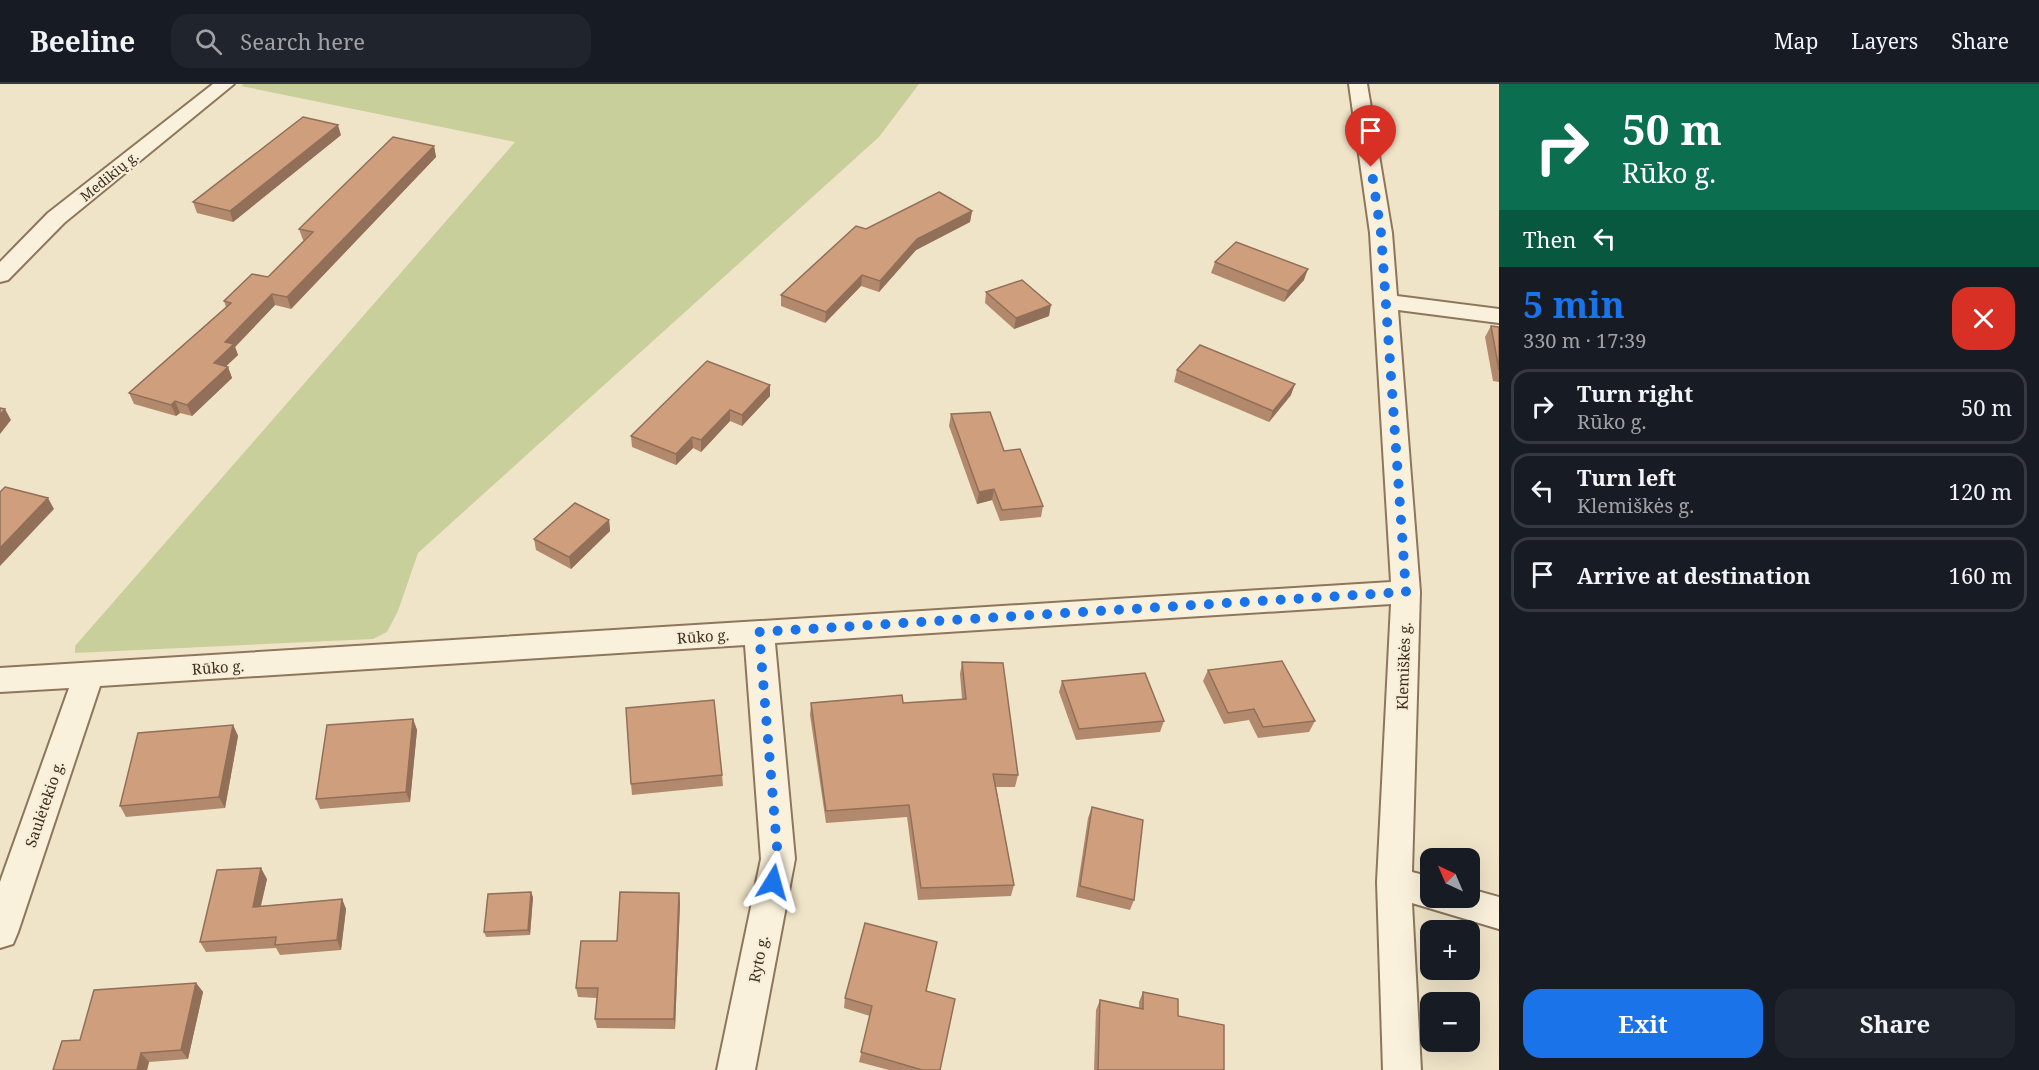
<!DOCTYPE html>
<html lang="en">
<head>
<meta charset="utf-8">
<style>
  :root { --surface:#171b24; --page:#20242c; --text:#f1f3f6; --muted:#9ea1a6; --line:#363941; --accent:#1a73e8 }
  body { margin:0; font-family:"Noto Serif",serif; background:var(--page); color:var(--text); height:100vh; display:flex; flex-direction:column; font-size:22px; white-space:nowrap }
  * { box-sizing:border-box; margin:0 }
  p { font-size:20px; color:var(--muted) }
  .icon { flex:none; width:33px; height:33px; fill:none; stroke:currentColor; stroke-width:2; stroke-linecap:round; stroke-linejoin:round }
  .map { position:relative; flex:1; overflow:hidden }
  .side { display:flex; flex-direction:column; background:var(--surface); width:540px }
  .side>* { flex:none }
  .hud { background:#0b6e4f; color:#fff; overflow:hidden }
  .needle { width:39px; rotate:316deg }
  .buttons { position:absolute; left:1420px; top:764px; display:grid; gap:12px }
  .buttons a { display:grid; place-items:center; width:60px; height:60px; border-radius:12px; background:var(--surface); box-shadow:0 6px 24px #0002; font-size:30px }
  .pin { position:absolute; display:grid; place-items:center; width:51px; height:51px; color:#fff; margin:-62px -26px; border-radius:50% 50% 50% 0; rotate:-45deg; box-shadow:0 0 6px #0007 }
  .pin .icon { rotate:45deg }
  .me { position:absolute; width:66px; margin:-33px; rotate:8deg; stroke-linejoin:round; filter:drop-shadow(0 0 4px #0008) }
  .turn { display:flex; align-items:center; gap:21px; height:126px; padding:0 24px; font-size:27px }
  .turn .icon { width:78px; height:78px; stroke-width:2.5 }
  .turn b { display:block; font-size:42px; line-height:51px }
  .then { display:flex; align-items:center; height:57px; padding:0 24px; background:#0003; gap:12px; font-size:22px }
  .round { display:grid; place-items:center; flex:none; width:63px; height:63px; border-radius:18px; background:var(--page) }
  .head { display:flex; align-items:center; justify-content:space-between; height:102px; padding:0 24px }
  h1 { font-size:36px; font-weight:700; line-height:45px; color:var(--accent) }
  .action { display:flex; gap:12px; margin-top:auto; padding:12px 24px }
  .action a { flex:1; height:69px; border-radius:18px; background:var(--accent); color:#fff; font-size:24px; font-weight:700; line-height:69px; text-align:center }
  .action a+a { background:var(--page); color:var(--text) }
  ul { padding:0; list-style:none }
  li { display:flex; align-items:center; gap:18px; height:75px; margin:0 12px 9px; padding:0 12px; border:3px solid var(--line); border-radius:18px }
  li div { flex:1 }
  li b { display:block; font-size:22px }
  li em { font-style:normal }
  header { display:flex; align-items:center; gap:36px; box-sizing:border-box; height:84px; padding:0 30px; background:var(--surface); border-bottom:2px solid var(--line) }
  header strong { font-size:28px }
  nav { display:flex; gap:33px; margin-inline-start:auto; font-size:21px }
  .search { width:420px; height:54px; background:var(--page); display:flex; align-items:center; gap:15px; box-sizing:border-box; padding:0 21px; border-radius:18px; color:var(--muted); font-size:22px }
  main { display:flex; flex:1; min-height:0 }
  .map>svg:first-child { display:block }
</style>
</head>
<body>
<header>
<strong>Beeline</strong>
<div class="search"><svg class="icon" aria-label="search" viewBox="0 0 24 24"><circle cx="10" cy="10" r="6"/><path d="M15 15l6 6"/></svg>Search here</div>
<nav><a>Map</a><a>Layers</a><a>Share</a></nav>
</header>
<main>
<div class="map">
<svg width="1499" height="986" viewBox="0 0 1499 986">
  <rect width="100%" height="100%" fill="#f0e4c8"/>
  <polygon fill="#c9cf9b" points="244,0 919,0 879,53 418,469 398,527 387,548 373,555 75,569 75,562 515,58 241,2"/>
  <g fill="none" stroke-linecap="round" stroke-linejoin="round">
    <g stroke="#8d765c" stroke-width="4">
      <g id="street">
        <polygon points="213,0 234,0 64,139 8,196 0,198 0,178 48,129"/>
        <polygon points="1349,0 1367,0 1392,149 1397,212 1499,225 1499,239 1398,226 1420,508 1412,788 1431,793 1431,813 1470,813 1470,805 1499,813 1499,845 1412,819 1421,986 1383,986 1377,798 1391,520 775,559 795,775 755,986 717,986 761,775 745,561 100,602 18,848 13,860 0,864 0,798 69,604 0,608 0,584 1391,498 1370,149"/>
      </g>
    </g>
    <use href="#street" fill="#faf1dc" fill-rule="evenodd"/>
  </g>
  <g fill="#b2896c">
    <polygon points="341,51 233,138 197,129 193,118"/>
    <polygon points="434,62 436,73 291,225 275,221 235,263 238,271 226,282 228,283 232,294 192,332 180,329 176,332 134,320 129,309 226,223 224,217 268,193 304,156 303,156 299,145"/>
    <polygon points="972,127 970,138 916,166 879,208 861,202 825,239 781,222 781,211 866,145"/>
    <polygon points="1215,178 1304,196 1284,218 1211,189"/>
    <polygon points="986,208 1049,232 1014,245 985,219"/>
    <polygon points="1491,242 1499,243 1499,298 1493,297 1485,253"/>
    <polygon points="1177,286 1291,311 1269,338 1174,298"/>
    <polygon points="770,301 770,312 742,342 730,337 701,368 693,364 676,381 632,363 631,352"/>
    <polygon points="951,330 1004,367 1043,422 1041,433 1000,437 992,416 977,420 949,342"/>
    <polygon points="609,436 610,447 571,485 536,466 534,455"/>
    <polygon points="962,578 1018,691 1015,703 996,703 1014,801 1011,812 918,816 907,733 826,739 810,631 811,619 903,619 962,615 960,590"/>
    <polygon points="1208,586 1315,637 1309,648 1258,654 1249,636 1224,640 1203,597"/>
    <polygon points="1062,597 1164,637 1160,648 1076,656 1059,608"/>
    <polygon points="413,635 417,646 410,718 320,725 316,715"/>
    <polygon points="233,641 238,652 225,724 126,733 120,722"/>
    <polygon points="722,691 723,702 632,711 631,700"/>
    <polygon points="1092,723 1134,816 1130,826 1076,813 1088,734"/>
    <polygon points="267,795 261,822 342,815 346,825 341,866 280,871 276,864 206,868 200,858"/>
    <polygon points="679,809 680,819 675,945 597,944 595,935 597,914 578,913 576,904 617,857"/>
    <polygon points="533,813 530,851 486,853 484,848"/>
    <polygon points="196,899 203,908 188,975 149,978 147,986 53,986 80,956"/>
    <polygon points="926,907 940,986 889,986 859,978 870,932 844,924 845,914"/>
    <polygon points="1143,908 1178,932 1224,986 1094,986 1096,926 1100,916 1139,924 1139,918"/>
  </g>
  <g fill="#916f58">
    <polygon points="338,41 341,51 233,138 230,127"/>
    <polygon points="434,62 436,73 291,225 287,213"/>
    <polygon points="972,127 970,138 916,166 879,208 880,197 917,155"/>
    <polygon points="1308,185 1304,196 1284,218 1288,207"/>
    <polygon points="862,191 861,202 825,239 826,228"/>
    <polygon points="272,210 275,221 235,263 238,271 218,290 214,279 225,258"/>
    <polygon points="1051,221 1049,232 1014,245 1016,234"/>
    <polygon points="228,283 232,294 192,332 187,321"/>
    <polygon points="1295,300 1291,311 1269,338 1273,327"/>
    <polygon points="770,301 770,312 742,342 742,331"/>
    <polygon points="175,317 180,329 176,332 171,321"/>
    <polygon points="5,325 11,336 0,350 0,331"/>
    <polygon points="730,326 730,337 701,368 701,356"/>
    <polygon points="692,353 693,364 676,381 676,370"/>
    <polygon points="994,405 992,416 977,420 979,408"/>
    <polygon points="48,414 54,425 0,482 0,464"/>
    <polygon points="609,436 610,447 571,485 569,473"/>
    <polygon points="413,635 417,646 410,718 406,708"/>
    <polygon points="233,641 238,652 225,724 219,713"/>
    <polygon points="261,784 267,795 258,833 253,823"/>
    <polygon points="531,808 533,813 530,851 528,846"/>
    <polygon points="679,809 680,819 675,945 674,935"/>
    <polygon points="342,815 346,825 341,866 337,856"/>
    <polygon points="196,899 203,908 188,975 181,966"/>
    <polygon points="141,969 149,978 147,986 137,986"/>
  </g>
  <g fill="#cf9f7d" stroke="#916f58" stroke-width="1.5">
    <polygon points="303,33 338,41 230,127 193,118"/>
    <polygon points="393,53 434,62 287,213 272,210 225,258 234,260 214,279 228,283 187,321 175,317 171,321 129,309 231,219 224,217 252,190 268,193 313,148 299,145"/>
    <polygon points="939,108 972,127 917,155 880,197 862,191 826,228 781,211 856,142 866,145"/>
    <polygon points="1236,158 1308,185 1288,207 1215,178"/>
    <polygon points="1022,196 1051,221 1016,234 986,208"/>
    <polygon points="1491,242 1499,243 1499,286"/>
    <polygon points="1200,261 1295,300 1273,327 1177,286"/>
    <polygon points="707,277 770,301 742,331 730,326 701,356 692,353 676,370 631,352"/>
    <polygon points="0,324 5,325 0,331"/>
    <polygon points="990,328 1004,367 1020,365 1043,422 1002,426 994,405 979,408 951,330"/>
    <polygon points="5,403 48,414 0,464 0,408"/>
    <polygon points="575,419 609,436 569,473 534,455"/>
    <polygon points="1282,577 1315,637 1263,643 1254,625 1228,629 1208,586"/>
    <polygon points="962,578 1003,579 1018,691 993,690 1014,801 921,804 909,721 826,727 811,619 902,611 903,619 966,615"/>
    <polygon points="1145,589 1164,637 1079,645 1062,597"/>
    <polygon points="714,616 722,691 631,700 626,624"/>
    <polygon points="413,635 406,708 316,715 327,641"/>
    <polygon points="233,641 219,713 120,722 138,649"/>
    <polygon points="1092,723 1143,736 1134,816 1080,802"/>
    <polygon points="261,784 253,823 342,815 337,856 275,861 276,853 200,858 217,786"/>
    <polygon points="531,808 528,846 484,848 488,810"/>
    <polygon points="620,808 679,809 674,935 595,935 598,904 576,904 581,857 617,857"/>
    <polygon points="865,839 937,858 926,907 955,915 940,986 922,986 861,968 872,922 845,914"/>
    <polygon points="196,899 181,966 141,969 137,986 53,986 62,957 80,956 94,906"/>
    <polygon points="1143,908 1178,915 1178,932 1224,941 1224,986 1098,986 1100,916 1143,925"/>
  </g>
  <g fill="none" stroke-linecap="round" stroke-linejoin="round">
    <polyline stroke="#1a73e8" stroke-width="10" stroke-dasharray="0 18" points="773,798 778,775 759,548 1406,508 1381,149 1371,83"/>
  </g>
  <g text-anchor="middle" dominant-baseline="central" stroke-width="4.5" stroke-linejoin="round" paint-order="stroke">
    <g font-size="14" fill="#3d2e20" stroke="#f7eed8">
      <text transform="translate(109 92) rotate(-39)">Medikių g.</text>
    </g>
    <g font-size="15" fill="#3d2e20" stroke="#f7eed8">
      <text transform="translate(703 552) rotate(-4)">Rūko g.</text>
      <text transform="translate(1403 582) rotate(-88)">Klemiškės g.</text>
      <text transform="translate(218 583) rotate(-4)">Rūko g.</text>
      <text transform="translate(44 720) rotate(-71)">Saulėtekio g.</text>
      <text transform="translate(758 875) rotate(-79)">Ryto g.</text>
    </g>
  </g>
</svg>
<div class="buttons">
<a><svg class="needle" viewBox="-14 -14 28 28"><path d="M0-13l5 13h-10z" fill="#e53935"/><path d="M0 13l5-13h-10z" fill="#9ea1a6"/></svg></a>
<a>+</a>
<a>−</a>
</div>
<div class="pin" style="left:1371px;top:83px;background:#d93025"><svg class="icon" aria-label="arrive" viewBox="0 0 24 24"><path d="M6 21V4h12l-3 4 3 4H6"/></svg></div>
<svg class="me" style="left:773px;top:798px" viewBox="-20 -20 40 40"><path d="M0-17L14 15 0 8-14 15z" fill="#1a73e8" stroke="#fff" stroke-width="4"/></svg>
</div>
<section class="side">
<div class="hud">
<div class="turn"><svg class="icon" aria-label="right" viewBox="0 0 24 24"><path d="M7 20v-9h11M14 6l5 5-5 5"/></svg><div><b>50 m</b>Rūko g.</div></div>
<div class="then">Then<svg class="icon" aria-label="left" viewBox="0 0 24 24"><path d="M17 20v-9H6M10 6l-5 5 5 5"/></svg></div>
</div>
<div class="head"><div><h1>5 min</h1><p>330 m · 17:39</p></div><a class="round" style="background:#d93025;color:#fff"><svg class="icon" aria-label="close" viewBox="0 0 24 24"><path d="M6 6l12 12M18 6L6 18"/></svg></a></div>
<ul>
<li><svg class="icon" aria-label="right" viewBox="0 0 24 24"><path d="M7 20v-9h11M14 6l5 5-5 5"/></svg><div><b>Turn right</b><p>Rūko g.</p></div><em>50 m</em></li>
<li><svg class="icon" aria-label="left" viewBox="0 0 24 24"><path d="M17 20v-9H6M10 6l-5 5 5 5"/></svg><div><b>Turn left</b><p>Klemiškės g.</p></div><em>120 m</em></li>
<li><svg class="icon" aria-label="arrive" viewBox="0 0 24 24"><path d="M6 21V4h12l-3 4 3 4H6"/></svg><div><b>Arrive at destination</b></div><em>160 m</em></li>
</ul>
<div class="action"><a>Exit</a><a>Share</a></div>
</section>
</main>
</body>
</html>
